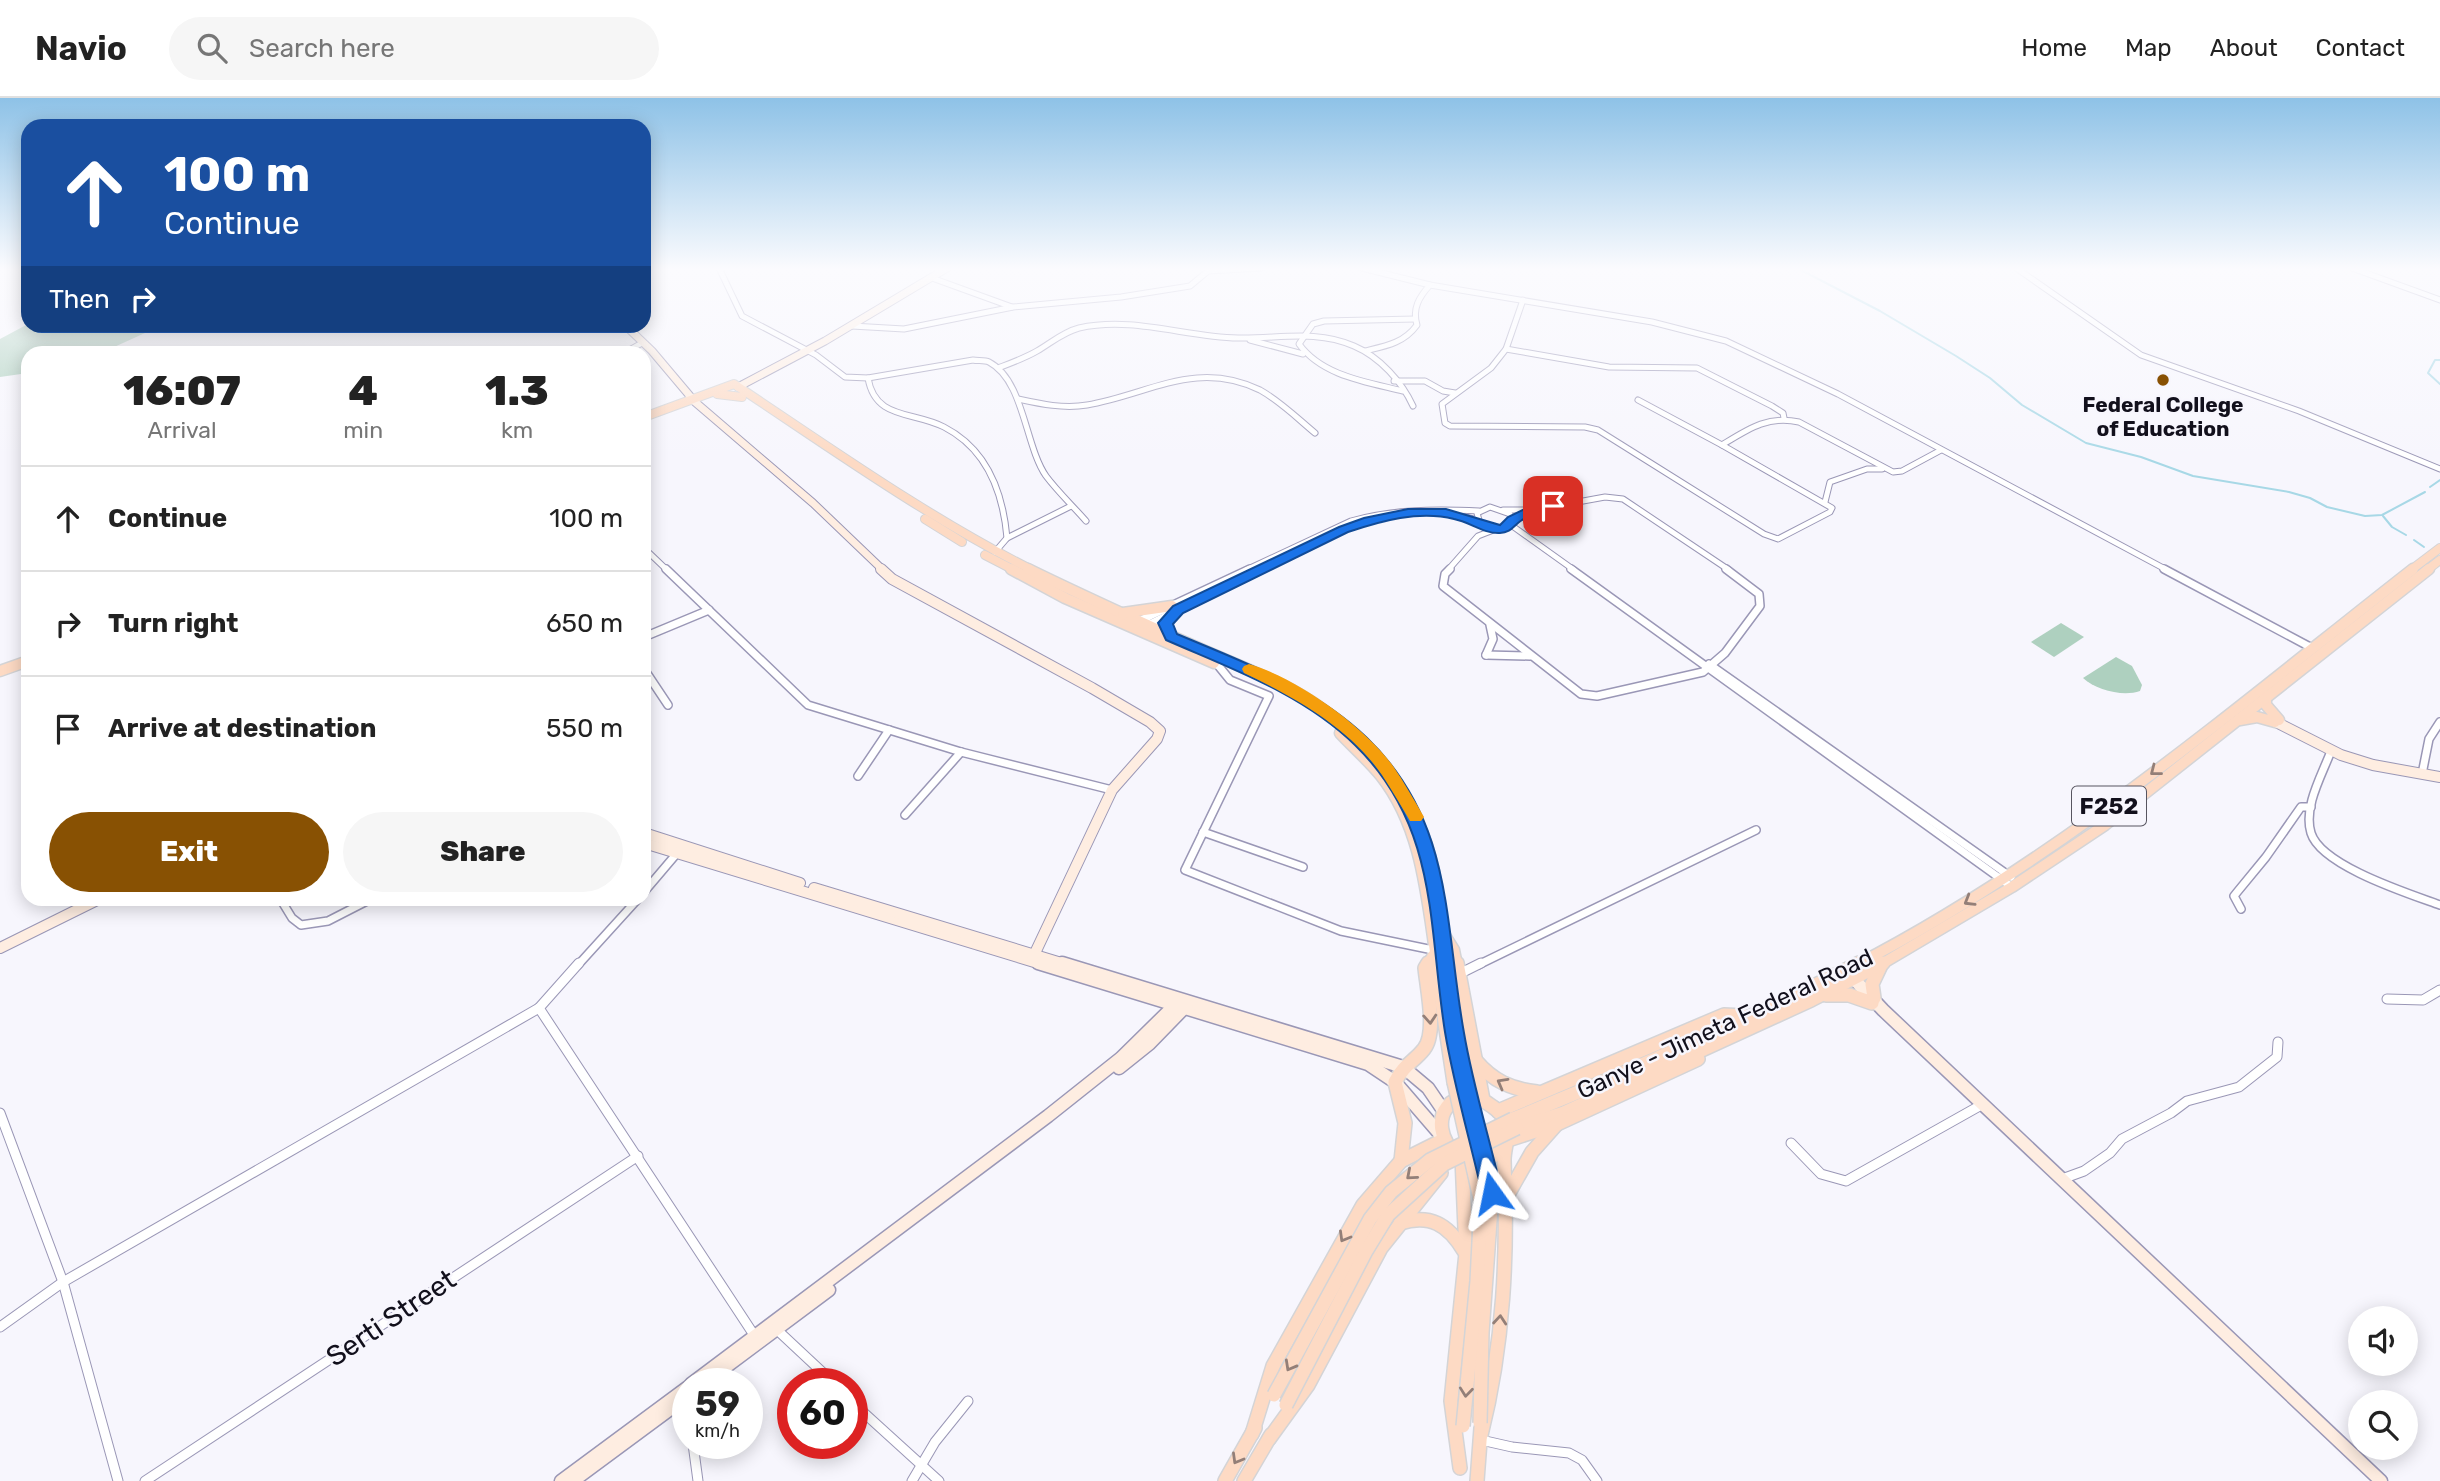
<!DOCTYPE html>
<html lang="en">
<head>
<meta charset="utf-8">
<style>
  :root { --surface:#fff; --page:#f6f6f6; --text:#222; --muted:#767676; --line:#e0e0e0; --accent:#885103 }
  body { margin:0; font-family:Rubik,sans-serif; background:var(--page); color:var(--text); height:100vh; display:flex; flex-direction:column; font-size:26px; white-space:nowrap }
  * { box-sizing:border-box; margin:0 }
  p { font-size:23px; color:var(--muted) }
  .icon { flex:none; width:38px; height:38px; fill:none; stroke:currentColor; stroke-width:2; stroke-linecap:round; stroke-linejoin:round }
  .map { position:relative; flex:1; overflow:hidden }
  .details { position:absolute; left:21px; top:248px; width:630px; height:560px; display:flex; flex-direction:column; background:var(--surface); border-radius:21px; box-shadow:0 4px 18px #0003 }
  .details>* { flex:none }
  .banner { position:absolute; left:21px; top:21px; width:630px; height:214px; border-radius:21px; box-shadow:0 4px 18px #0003; background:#1a4fa0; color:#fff; overflow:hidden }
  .tools { position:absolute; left:2348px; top:1208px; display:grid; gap:14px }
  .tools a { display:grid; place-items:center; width:70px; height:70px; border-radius:50%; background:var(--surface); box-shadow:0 4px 18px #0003; font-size:35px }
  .speed { position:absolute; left:672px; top:1270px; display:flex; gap:14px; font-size:35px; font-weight:700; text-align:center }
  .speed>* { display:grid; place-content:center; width:91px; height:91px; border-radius:50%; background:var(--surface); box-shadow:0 4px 18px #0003; line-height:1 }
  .speed small { font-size:18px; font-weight:400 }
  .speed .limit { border:10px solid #d22; background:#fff; color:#111 }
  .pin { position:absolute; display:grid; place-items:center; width:60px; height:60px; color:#fff; margin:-30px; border-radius:14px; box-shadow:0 4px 10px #0006 }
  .me { position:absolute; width:77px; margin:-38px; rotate:348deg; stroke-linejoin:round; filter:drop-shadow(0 0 5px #0008) }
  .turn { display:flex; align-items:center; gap:24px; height:147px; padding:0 28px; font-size:32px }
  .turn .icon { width:91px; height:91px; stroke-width:2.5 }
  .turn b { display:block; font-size:49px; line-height:60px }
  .then { display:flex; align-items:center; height:66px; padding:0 28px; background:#0003; gap:14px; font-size:26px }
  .eta { display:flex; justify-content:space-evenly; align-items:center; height:119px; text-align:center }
  .eta b { font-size:42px; font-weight:800; line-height:49px }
  .action { display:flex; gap:14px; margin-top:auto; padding:14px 28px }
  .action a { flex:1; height:80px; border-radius:42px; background:var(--accent); color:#fff; font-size:28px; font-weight:800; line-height:80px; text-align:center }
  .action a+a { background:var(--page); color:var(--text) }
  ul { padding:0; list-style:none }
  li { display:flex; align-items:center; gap:21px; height:105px; padding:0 28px; border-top:2px solid var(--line) }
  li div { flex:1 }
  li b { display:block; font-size:26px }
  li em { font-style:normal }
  header { display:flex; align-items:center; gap:42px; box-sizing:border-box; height:98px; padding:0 35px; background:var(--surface); border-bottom:2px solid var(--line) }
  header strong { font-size:33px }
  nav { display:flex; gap:38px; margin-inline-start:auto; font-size:24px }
  .search { width:490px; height:63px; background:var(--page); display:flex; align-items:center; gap:18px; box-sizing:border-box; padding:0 24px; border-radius:38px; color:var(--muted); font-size:26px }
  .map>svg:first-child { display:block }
</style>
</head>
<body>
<header>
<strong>Navio</strong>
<div class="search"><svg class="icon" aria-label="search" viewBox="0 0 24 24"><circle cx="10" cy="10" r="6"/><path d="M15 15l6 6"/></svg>Search here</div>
<nav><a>Home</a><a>Map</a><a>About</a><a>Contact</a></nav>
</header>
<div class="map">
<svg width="2440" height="1383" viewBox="0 0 2440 1383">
  <rect width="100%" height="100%" fill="#f7f6fd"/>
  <g fill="#aed0bf">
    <polygon points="28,226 28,228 237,228 156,230 101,255 28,256 28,275 0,279 0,241"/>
    <polygon points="2061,525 2084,539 2054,559 2031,544"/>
    <path d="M2116 559 2132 568 2142 587 2140 593C2123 599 2096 592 2083 580Z"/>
  </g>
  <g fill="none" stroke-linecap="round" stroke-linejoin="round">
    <g stroke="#a7d8e6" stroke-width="2">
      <polyline points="1797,170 1880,213 1956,258 1990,280 2022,307 2086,345 2141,359 2193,378 2289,394 2310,400 2327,409 2365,418 2382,417 2425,394"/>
      <polyline points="2440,262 2435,262 2428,275 2440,286"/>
      <polyline points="2430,389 2440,382"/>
      <polyline points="2383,418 2392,429 2406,437"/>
      <polyline points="2414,442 2424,449"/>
    </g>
    <g stroke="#9a97b6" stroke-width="7">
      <g id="street-far2">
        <path d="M719 170 742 218 816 257 845 279 868 280 973 262C977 263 985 262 989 264 1024 282 1025 348 1046 378 1058 394 1073 408 1086 423"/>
        <polyline points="1362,170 1430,187 1652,224 1726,243 1838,296 2167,472"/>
        <polyline points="2016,170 2141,257 2299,313 2440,371"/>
        <polyline points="2352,170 2440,202"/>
        <polyline points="932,180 1012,209"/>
        <path d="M1523 202 1506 251 1491 270 1442 306 1445 325 1450 328 1585 329 1598 332 1764 436 1778 441 1830 414 1832 410 1722 347C1748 331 1768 317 1799 324L1893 374 1902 373 1941 352"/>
        <polyline points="852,228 904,231 1013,209 1121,199 1190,188 1208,173 1260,170"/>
        <polyline points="1250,242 1303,256"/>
        <polyline points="1506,251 1609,269 1697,270 1772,308 1783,315 1784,320"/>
        <path d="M1365 253C1386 248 1404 245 1417 227 1412 211 1419 199 1430 187"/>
        <polyline points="622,256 642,245"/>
        <path d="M998 270C1011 265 1025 260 1037 253 1051 245 1063 234 1079 230 1133 218 1185 239 1238 240 1278 241 1316 231 1354 248 1380 259 1402 284 1413 308"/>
        <path d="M868 280C875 322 913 313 944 329 987 351 1003 394 1007 440L995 454"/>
        <polyline points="1394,283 1425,283 1443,293 1455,295"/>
        <path d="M1403 293C1367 284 1322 278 1299 246L1313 226 1324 223 1415 221"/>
        <path d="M1018 301C1041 306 1064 311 1087 307 1150 296 1196 261 1260 292 1280 303 1297 320 1315 335"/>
        <polyline points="1638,302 1722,347"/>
        <polyline points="1825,404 1830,384 1867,371 1882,371"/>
        <polygon points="1490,409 1510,416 1511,427 1496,431 1480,426 1477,415"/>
        <polyline points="1503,412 1534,412 1605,399 1623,401 1729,472"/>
        <polyline points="1454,416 1477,422"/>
        <polyline points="1511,427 1574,472"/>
        <polyline points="1007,440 1071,408"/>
        <polyline points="644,450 667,472"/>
        <path d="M1246 472 1351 423C1394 411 1435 411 1479 413"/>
        <polyline points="1259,472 1343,431 1390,418"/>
        <polyline points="1448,472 1478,438 1496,431"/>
      </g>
    </g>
    <g stroke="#9a97b6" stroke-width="10">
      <g id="street-far1">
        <polyline points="666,471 808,607 961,654 1112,692"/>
        <polyline points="1450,471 1445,476 1443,488 1581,596 1597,598 1703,574 1725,555 1760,508 1759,496 1726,471"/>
        <polyline points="1571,471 2012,789"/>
        <polyline points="2164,471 2312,550"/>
        <polyline points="1137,524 1250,471"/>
        <polyline points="1146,528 1262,471"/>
        <polyline points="644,539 709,512"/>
        <polyline points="1486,557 1530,558"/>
        <polyline points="1486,557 1493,541 1490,527"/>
        <polyline points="1217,566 1230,582 1269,598 1185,772 1341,833 1433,852"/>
        <polyline points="1709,566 2011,779"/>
        <polyline points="644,571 668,607"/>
        <path d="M2331 653C2322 677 2303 709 2311 735 2321 768 2410 796 2440 807"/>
        <polyline points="2422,676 2429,641 2440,624"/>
        <polyline points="858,678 889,632"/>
        <polyline points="905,717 961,654"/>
        <polyline points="1203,734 1303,769"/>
        <polyline points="644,794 678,754"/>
        <polyline points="281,802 292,820 301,827 328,823 369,802"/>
        <polyline points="2241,811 2234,798 2238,793 2266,759 2301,709 2311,709"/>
        <polyline points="578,867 637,802"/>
        <polyline points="1478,867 1756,732"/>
      </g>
    </g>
    <g stroke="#9a97b6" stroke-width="11">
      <g id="street">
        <polyline points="579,865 539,910 756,1240"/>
        <polyline points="1459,876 1481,865"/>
        <polyline points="2387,901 2423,902 2440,892"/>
        <polyline points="0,1015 63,1184 118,1383"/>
        <polyline points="1791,1045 1821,1076 1846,1083 1983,1006"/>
        <polyline points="2062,1081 2084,1073 2110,1055 2122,1041 2171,1015 2187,1003 2239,989 2277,959 2278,944"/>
        <polyline points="0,1229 63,1184 539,910"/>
        <polyline points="774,1229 835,1286"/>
        <polyline points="682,1299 688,1318"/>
        <polyline points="852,1304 939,1383"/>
        <polyline points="1481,1342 1512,1349 1569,1355 1582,1362 1597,1383"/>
        <polyline points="693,1346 698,1383"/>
        <polyline points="145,1383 638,1058"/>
        <polyline points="912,1383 935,1344 968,1303"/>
      </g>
    </g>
    <g stroke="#9a97b6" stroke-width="9">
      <g id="secondary-far2">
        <polyline points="619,228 628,230 652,253 695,304 813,405 883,472"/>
        <polyline points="738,289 825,243 947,170"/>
      </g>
    </g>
    <g stroke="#9a97b6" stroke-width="12">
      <g id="secondary-far1">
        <polyline points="881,471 892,481 1092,590 1150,624 1160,633 1157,641 1112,692 1035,855"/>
        <polyline points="2270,621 2341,657 2373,667 2440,679"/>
        <polyline points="644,735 800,785"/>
        <polyline points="644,745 1044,867"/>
        <polyline points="814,790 1068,867"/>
        <polyline points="0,850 97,802"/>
      </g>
    </g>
    <g stroke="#9a97b6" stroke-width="15">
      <g id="secondary">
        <polyline points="1038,865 1368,966 1395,984 1439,1035"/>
        <polyline points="1062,865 1403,969 1428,990 1443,1012"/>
        <polyline points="1853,880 1883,912 2381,1383"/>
        <polyline points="1119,970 1149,946 1187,907"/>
        <polyline points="691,1286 1048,1018 1121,960 1178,904"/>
        <polyline points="703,1286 829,1192"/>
        <polyline points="561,1383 688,1289"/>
        <polyline points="573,1383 688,1298"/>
      </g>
    </g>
    <g stroke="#d4d4d6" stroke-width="10">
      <g id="primary-far2">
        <polyline points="717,296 742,299"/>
        <path d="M644 319 734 286C832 351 927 419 1032 472"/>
        <polyline points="925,421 962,444"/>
        <polyline points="985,457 1014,472"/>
        <polyline points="2411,472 2440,450"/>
        <polyline points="2427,472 2440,462"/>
      </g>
    </g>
    <g stroke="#d4d4d6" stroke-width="13">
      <g id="primary-far1">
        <polyline points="1011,471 1065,500 1214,565"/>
        <path d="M1028 471C1081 497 1134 521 1187 545 1222 561 1260 575 1294 593 1348 623 1393 671 1419 727 1439 769 1440 822 1447 867"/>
        <polyline points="1123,515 1172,508"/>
        <polyline points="1171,539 1165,525 1178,511"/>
        <polyline points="0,573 28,563"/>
        <polyline points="2266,599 2266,607 2279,622"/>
        <polyline points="2240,622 2257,619 2275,624"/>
        <path d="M1340 635C1353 649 1369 663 1381 678 1423 731 1427 803 1437 867"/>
        <polyline points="1444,836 1454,852 1457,867"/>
        <polyline points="1427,867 1434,856"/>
        <path d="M1856 867C2059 762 2234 611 2413 471"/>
        <polyline points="1880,867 2012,789 2105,727 2429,471"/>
      </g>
    </g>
    <g stroke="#d4d4d6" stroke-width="16">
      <g id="primary">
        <polyline points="1436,865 1454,984"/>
        <polyline points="1447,865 1463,975"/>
        <polyline points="1457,865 1483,1002"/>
        <polyline points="1826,897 1849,897 1872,905"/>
        <polyline points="1874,900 1872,886 1881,867"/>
        <path d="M1476 963C1493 983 1511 991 1537 994"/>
        <polyline points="1498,1013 1724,917 1744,918"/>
        <path d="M1513 1021C1630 973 1747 923 1859 865"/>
        <polyline points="1517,1030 1564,1015 1811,902 1883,865"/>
        <polyline points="1508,1042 1557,1026 1698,961"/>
        <path d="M1456 1057C1421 1022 1455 980 1493 1009 1499 1013 1504 1019 1506 1025 1510 1037 1504 1050 1504 1062 1508 1155 1504 1246 1481 1337"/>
        <polyline points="1478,1062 1488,1062 1504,1050"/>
        <path d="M1401 1063 1405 1025 1395 984C1405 965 1413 965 1424 951 1437 935 1427 891 1425 870L1428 865"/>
        <polyline points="1506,1100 1532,1054 1556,1027"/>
        <path d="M1400 1125C1430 1116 1448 1126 1464 1153"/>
        <polyline points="1252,1336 1273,1268 1363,1107 1401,1063 1443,1042"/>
        <polyline points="1269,1341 1308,1287 1381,1150 1441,1075"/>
        <polyline points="1460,1370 1451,1303 1466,1155 1462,1060"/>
        <polyline points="1225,1383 1255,1330"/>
        <polyline points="1244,1383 1271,1337"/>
        <polyline points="1477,1383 1481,1330"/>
      </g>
    </g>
    <use href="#street-far2" stroke="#fff" stroke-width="5"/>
    <use href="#street-far1" stroke="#fff" stroke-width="7"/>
    <use href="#street" stroke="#fff" stroke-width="9"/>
    <use href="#secondary-far2" stroke="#feede1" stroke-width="7"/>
    <use href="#secondary-far1" stroke="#feede1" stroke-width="10"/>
    <use href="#secondary" stroke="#feede1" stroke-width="12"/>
    <use href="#primary-far2" stroke="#fddac4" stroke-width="8"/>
    <use href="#primary-far1" stroke="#fddac4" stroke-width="10"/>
    <use href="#primary" stroke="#fddac4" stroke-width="13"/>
    <g stroke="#d4d4d6" stroke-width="16" stroke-linecap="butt">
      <g id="primary-bridge">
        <polyline points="1463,975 1492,1095 1482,1235 1480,1325"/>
        <polyline points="1454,984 1481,1105 1477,1183 1463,1328"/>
        <polyline points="1274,1297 1370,1121 1391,1094 1430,1062 1513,1021"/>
        <polyline points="1286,1307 1366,1153 1388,1117 1444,1066 1517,1030"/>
      </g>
    </g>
    <use href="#primary-bridge" stroke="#fddac4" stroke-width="13"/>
  </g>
  <defs><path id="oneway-chevron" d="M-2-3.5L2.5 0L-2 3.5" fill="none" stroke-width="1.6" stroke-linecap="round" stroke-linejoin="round" transform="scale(1.75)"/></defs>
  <g stroke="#937f78">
    <use href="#oneway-chevron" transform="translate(2155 673) rotate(142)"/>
    <use href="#oneway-chevron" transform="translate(1969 803) rotate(149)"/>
    <use href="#oneway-chevron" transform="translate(1430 921) rotate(86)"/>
    <use href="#oneway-chevron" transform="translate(1502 985) rotate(-151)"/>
    <use href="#oneway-chevron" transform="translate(1411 1077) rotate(139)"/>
    <use href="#oneway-chevron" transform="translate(1344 1139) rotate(120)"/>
    <use href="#oneway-chevron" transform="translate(1500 1222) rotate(-85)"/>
    <use href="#oneway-chevron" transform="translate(1290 1268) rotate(119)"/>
    <use href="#oneway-chevron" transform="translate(1466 1294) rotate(96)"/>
    <use href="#oneway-chevron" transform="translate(1237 1361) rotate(120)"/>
  </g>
  <linearGradient id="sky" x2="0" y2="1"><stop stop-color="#8ec2e7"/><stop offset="0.47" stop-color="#fbfbfe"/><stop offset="1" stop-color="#fbfbfe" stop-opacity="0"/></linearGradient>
  <rect width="2440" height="364" fill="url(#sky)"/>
  <path fill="#1a73e8" stroke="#114b97" stroke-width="2" d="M1553 404 1558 405V411C1545 414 1533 416 1522 422 1514 427 1511 435 1500 435 1484 436 1470 424 1454 421 1419 412 1381 423 1348 434L1183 515 1173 526 1177 536C1243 564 1314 589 1367 640 1454 724 1444 824 1464 935 1473 988 1490 1042 1502 1095L1499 1102 1492 1104 1485 1102 1482 1095C1470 1042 1454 988 1445 934 1428 828 1439 729 1355 647 1303 596 1232 571 1166 542L1158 525 1173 508 1339 429 1364 420 1408 411H1446L1500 427 1508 419 1529 409Z"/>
  <path fill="#f59e0b" d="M1249 566C1297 580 1364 628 1393 668 1404 684 1414 702 1424 719L1421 723H1410C1401 708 1392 692 1382 677 1349 629 1294 599 1244 575L1242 571 1244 568Z"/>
  <circle fill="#885103" stroke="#f7f6fd" stroke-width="2.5" cx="2163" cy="282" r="7"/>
  <g text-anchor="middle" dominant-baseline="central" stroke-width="5" stroke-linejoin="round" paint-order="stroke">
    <g font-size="21" font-weight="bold" fill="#12101c" stroke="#f7f6fd">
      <text x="2163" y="306">Federal College<tspan x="2163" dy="24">of Education</tspan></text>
    </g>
    <rect fill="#f7f6fd" stroke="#575560" stroke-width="2" x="2072" y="688.5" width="74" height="39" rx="5"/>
    <g font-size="23" font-weight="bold" fill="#12101c">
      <text x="2109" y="708">F252</text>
    </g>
    <g font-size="24" fill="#12101c" stroke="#f7f6fd">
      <text transform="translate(1725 926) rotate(-25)">Ganye - Jimeta Federal Road</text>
    </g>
    <g font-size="28" fill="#12101c" stroke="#f7f6fd">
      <text transform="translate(391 1220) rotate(-34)">Serti Street</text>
    </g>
  </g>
</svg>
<div class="tools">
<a><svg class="icon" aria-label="sound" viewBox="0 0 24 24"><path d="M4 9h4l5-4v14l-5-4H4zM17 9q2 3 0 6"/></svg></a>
<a><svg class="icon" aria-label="search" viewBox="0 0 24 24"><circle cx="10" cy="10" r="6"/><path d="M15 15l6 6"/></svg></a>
</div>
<div class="speed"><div>59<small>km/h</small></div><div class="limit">60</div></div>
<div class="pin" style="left:1553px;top:408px;background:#d93025"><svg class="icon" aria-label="arrive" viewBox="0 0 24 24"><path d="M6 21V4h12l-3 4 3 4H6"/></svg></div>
<svg class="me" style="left:1492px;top:1095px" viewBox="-20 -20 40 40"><path d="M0-17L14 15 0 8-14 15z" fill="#1a73e8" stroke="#fff" stroke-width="4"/></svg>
<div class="banner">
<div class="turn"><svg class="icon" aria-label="ahead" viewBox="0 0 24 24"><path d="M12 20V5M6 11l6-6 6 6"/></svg><div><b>100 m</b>Continue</div></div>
<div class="then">Then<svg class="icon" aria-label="right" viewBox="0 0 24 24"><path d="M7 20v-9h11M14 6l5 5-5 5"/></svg></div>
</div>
<section class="details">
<div class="eta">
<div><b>16:07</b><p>Arrival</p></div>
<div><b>4</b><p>min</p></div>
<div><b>1.3</b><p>km</p></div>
</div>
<ul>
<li><svg class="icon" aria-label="ahead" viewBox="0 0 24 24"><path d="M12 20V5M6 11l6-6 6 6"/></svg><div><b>Continue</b></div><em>100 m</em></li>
<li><svg class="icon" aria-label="right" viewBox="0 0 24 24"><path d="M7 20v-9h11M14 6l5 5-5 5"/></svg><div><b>Turn right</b></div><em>650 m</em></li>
<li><svg class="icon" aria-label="arrive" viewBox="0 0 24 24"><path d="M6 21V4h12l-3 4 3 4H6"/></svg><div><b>Arrive at destination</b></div><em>550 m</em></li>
</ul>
<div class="action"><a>Exit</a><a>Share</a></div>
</section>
</div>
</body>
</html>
